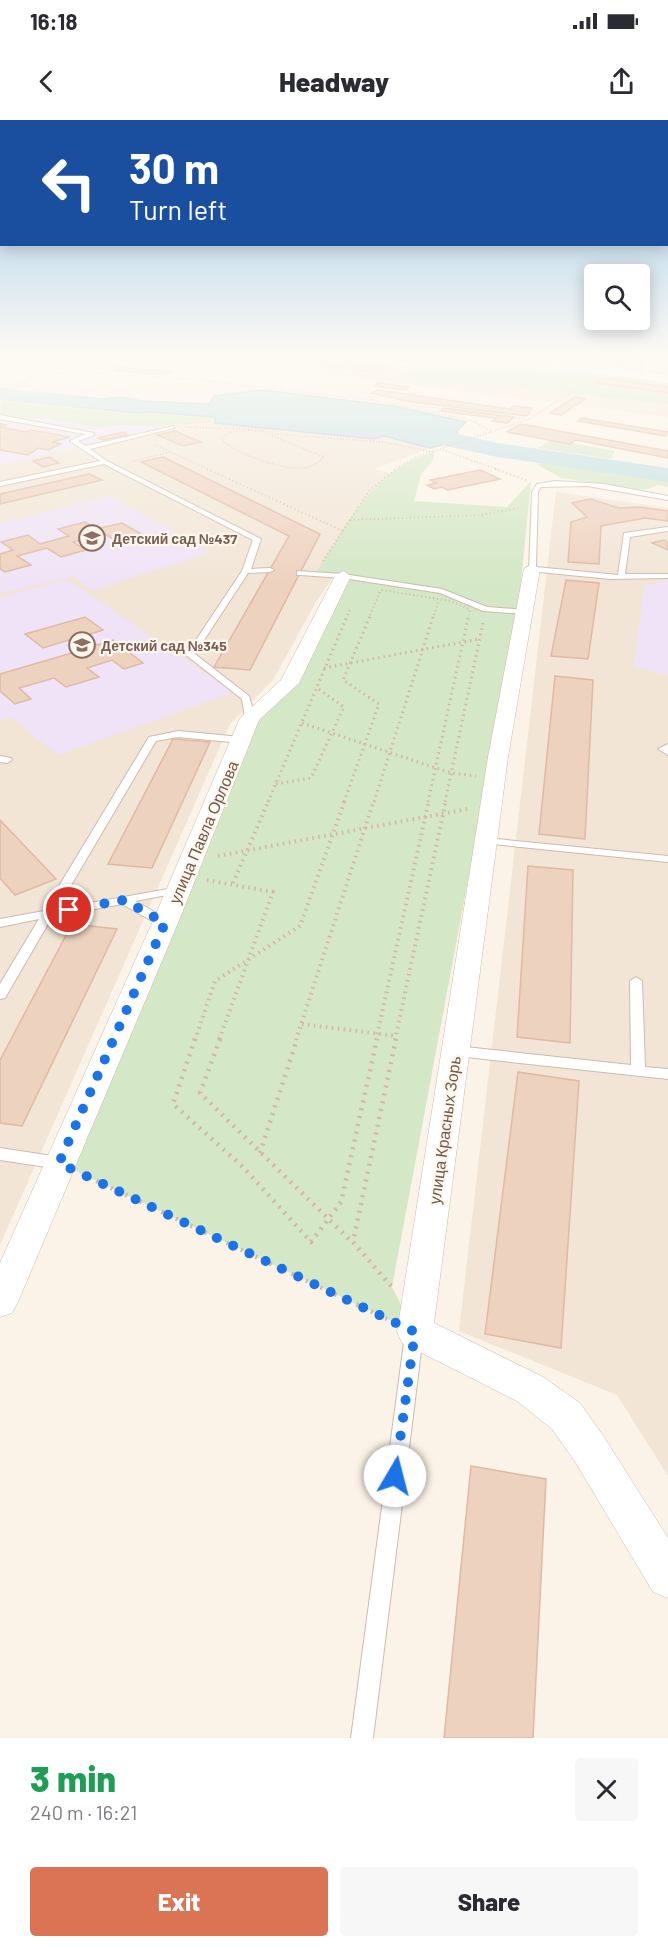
<!DOCTYPE html>
<html lang="en">
<head>
<meta charset="utf-8">
<style>
  :root { --surface:#fff; --page:#f7f7f7; --text:#2b2b33; --muted:#7c7c81; --accent:#db7355 }
  body { margin:0; font-family:Barlow,sans-serif; background:var(--page); color:var(--text); height:100vh; display:flex; flex-direction:column; font-size:22px; white-space:nowrap }
  * { box-sizing:border-box; margin:0 }
  p { font-size:20px; color:var(--muted) }
  .icon { flex:none; width:33px; height:33px; fill:none; stroke:currentColor; stroke-width:2; stroke-linecap:round; stroke-linejoin:round }
  .map { position:relative; height:1618px; overflow:hidden }
  .details { display:flex; flex-direction:column; background:var(--surface); flex:1 }
  .details>* { flex:none }
  .guide { position:absolute; left:0px; top:0px; width:669px; height:126px; box-shadow:0 3px 15px #0003; background:#1a4fa0; color:#fff; overflow:hidden }
  .tools { position:absolute; left:584px; top:144px; display:grid; gap:12px }
  .tools a { display:grid; place-items:center; width:66px; height:66px; border-radius:6px; background:var(--surface); box-shadow:0 3px 15px #0003; font-size:30px }
  .pin { position:absolute; display:grid; place-items:center; width:51px; height:51px; color:#fff; margin:-26px; border:3px solid #fff; border-radius:50%; box-shadow:0 2px 6px #0007 }
  .me { position:absolute; width:66px; margin:-33px; rotate:8deg; stroke-linejoin:round; filter:drop-shadow(0 0 4px #0008) }
  .turn { display:flex; align-items:center; gap:21px; height:126px; padding:0 30px; font-size:27px }
  .turn .icon { width:78px; height:78px; stroke-width:2.5 }
  .turn b { display:block; font-size:42px; line-height:51px }
  .round { display:grid; place-items:center; flex:none; width:63px; height:63px; border-radius:6px; background:var(--page) }
  .headline { display:flex; align-items:center; justify-content:space-between; height:102px; padding:0 30px }
  h1 { font-size:36px; font-weight:800; line-height:45px; color:#1e9e55 }
  .button { display:flex; gap:12px; margin-top:auto; padding:12px 30px }
  .button a { flex:1; height:69px; border-radius:6px; background:var(--accent); color:#fff; font-size:24px; font-weight:800; line-height:69px; text-align:center }
  .button a+a { background:var(--page); color:var(--text) }
  .status { display:flex; justify-content:space-between; align-items:center; height:42px; padding:0 30px; background:var(--surface); direction:ltr }
  .status svg { height:16px; fill:currentColor }
  header { display:flex; justify-content:space-between; align-items:center; height:78px; padding:0 30px; background:var(--surface); font-size:27px; font-weight:800 }
  .map>svg:first-child { display:block }
</style>
</head>
<body>
<div class="status"><b>16:18</b><svg viewBox="0 0 49 12"><path d="M0 12V9h3v3zM5 12V6h3v6zM10 12V3h3v9zM15 12V0h3v12zM26 1h20v11H26zM47 4h2v5h-2z"/></svg></div>
<header><svg class="icon" aria-label="back" viewBox="0 0 24 24"><path d="M15 5l-7 7 7 7"/></svg>Headway<svg class="icon" aria-label="share" viewBox="0 0 24 24"><path d="M12 15V3M7 8l5-5 5 5M5 13v7h14v-7"/></svg></header>
<div class="map">
<svg width="668" height="1618" viewBox="0 0 668 1618">
  <rect width="100%" height="100%" fill="#fbf3e7"/>
  <g fill="#f2e5d6">
    <polygon points="184,236 471,236 668,263 668,297"/>
    <polygon points="512,236 668,236 668,257"/>
    <polygon points="0,279 137,293 149,292 215,297 215,302 374,319 384,316 430,328 374,349 403,356 316,482 273,560 230,604 0,1125"/>
    <polygon points="556,372 668,388 668,1356 617,1275 459,1211"/>
  </g>
  <g fill="#f0e3f7">
    <polygon points="0,286 164,308 0,345"/>
    <polygon points="109,376 211,432 91,471 74,456 0,473 0,403"/>
    <polygon points="67,459 233,572 58,635 11,597 0,600 0,478"/>
    <polygon points="668,460 668,555 634,547 644,466"/>
  </g>
  <g fill="#d4e7c6">
    <polygon points="423,244 510,247 548,253 595,251 668,261 668,267 601,257 592,263 668,275 668,284 589,276 558,269 422,264 399,255"/>
    <polygon points="2,282 139,295 153,294 211,298 167,306 110,305 101,308 55,300 48,297 32,299 0,294"/>
    <polygon points="553,320 615,331 611,339 537,328"/>
    <path d="M435 332 432 342 421 354 414 381 507 387 531 361 518 492 392 1167 415 1212 59 1043 250 598 289 563 342 457 315 454C348 402 372 349 435 332Z"/>
    <polygon points="547,341 668,358 668,367 658,365 644,370 561,358 538,345"/>
  </g>
  <polygon fill="#bddde3" stroke="#a4cdd4" stroke-width="1.5" points="263,270 394,286 466,302 457,311 458,316 468,318 430,328 384,316 374,319 215,303 215,297 149,292 137,293 19,281 13,275 27,272 104,279 121,277 142,281 209,284 214,276"/>
  <g fill="none" stroke-linecap="round" stroke-linejoin="round">
    <g fill="#bddde3" fill-rule="evenodd">
      <polygon points="0,268 71,275 78,277 81,281 78,285 71,287 0,280"/>
      <polygon points="404,304 450,312 497,323 668,348 668,362 497,337 396,315 393,310 396,305"/>
    </g>
  </g>
  <g fill="#eed2c0" stroke="#dfb9a2" stroke-width="1.5">
    <polygon points="286,236 306,236 387,248 378,253 280,239"/>
    <polygon points="606,236 628,236 628,245 606,244"/>
    <polygon points="119,247 171,252 167,255 115,251 119,249 114,249"/>
    <polygon points="603,258 668,267 668,273 596,263"/>
    <polygon points="380,263 409,267 405,270 375,266"/>
    <polygon points="378,270 510,289 514,286 532,288 527,296 501,293 406,281 371,273"/>
    <polygon points="575,277 585,279 561,295 550,293"/>
    <polygon points="444,288 514,297 507,303 492,301 496,298 440,291"/>
    <polygon points="582,298 668,312 668,313 665,316 578,301"/>
    <polygon points="0,304 6,305 1,307 26,312 31,310 70,317 52,322 61,324 48,330 38,328 28,335 0,330"/>
    <polygon points="521,304 668,331 668,338 576,320 570,324 507,312"/>
    <polygon points="175,311 201,322 183,326 157,315"/>
    <polygon points="123,312 128,315 103,320 98,318"/>
    <polygon points="49,337 59,343 43,347 33,341"/>
    <polygon points="163,337 320,414 250,550 214,547 289,416 141,342"/>
    <polygon points="480,350 500,359 448,370 442,367 434,369 427,365 436,363 430,360"/>
    <polygon points="89,354 102,360 0,384 0,374"/>
    <polygon points="590,379 619,388 639,387 668,391 668,401 645,398 601,406 599,444 568,442 571,402 587,397 572,383"/>
    <polygon points="85,402 96,409 122,403 143,415 118,422 105,414 73,422 86,430 61,437 47,428 17,436 31,445 5,452 0,449 0,434 13,430 1,422 28,415 40,424 69,416 58,409"/>
    <polygon points="664,420 668,423 668,430 652,423"/>
    <polygon points="566,460 599,463 588,539 551,536"/>
    <polygon points="85,497 103,510 84,516 97,525 113,520 143,543 124,549 112,540 87,548 99,557 66,567 54,558 19,568 31,579 15,584 0,571 0,554 82,530 69,520 43,528 25,514"/>
    <polygon points="555,556 593,560 585,719 539,714"/>
    <polygon points="173,619 210,622 152,748 108,744"/>
    <polygon points="0,700 56,759 15,775 0,758"/>
    <polygon points="528,746 573,750 570,923 517,917"/>
    <polygon points="72,804 117,809 22,1006 0,1003 0,940"/>
    <polygon points="518,952 579,961 561,1228 485,1214"/>
    <polygon points="471,1346 546,1359 533,1618 444,1618"/>
  </g>
  <g fill="none" stroke-linecap="round" stroke-linejoin="round">
    <g stroke="#ccbbae" stroke-width="2">
      <g id="service">
        <polygon points="341,236 355,236 404,243 416,239 418,240 405,247"/>
        <polygon points="645,236 649,236 648,256 645,258 642,256"/>
        <polygon points="0,295 94,313 94,315 78,321 86,326 174,306 174,308 90,329 107,341 261,419 251,449 270,448 274,450 270,452 248,453 195,534 249,576 255,598 253,600 250,601 245,598 242,579 186,535 242,451 253,420 104,344 0,366 0,362 100,341 70,321 85,314 0,299"/>
        <polygon points="555,361 604,364 668,376 668,380 587,366 541,367 538,372 536,447 618,455 624,413 668,407 668,411 630,417 625,454 668,454 668,458 610,459 529,451 532,372 537,364"/>
        <polygon points="297,451 343,454 442,469 487,487 526,490 530,492 526,494 483,491 440,473 343,458 300,455 297,455"/>
        <polygon points="178,611 241,617 246,620 241,623 178,617 156,621 57,789 179,767 183,768 185,770 183,772 135,781 169,800 171,803 169,806 161,806 122,784 52,797 5,878 0,879 0,864 39,799 0,807 0,799 44,791 149,617"/>
        <polygon points="668,624 668,635 658,629"/>
        <polygon points="0,636 11,638 12,640 7,643 0,642"/>
        <polygon points="486,718 668,736 668,742 482,723 481,721 482,719"/>
        <polygon points="636,857 642,861 645,947 668,949 668,959 456,936 451,934 449,931 451,928 456,926 631,945 630,861"/>
        <polygon points="0,1028 59,1037 64,1039 66,1043 64,1047 59,1049 0,1040"/>
        <polygon points="414,1207 420,1210 423,1215 373,1618 351,1618 405,1215 408,1210"/>
      </g>
    </g>
    <g stroke="#ccbbae" stroke-width="1">
      <g id="minor">
        <polygon points="532,444 540,449 508,637 434,1203 543,1257 580,1283 604,1317 668,1418 668,1478 653,1472 576,1343 552,1309 517,1281 402,1223 397,1212 488,637 524,449"/>
        <polygon points="343,451 351,456 299,563 259,600 178,803 18,1182 12,1193 0,1197 0,1143 152,803 240,598 281,560 335,456"/>
      </g>
    </g>
    <g stroke="#ccbbae" stroke-width="1">
      <polygon id="tertiary" points="491,236 528,236 668,255 668,263 497,240"/>
    </g>
    <g stroke="#d3b6a4" stroke-width="1.5" stroke-dasharray="1 2" stroke-linecap="butt">
      <polyline points="3,236 30,258 73,252"/>
      <polyline points="0,242 116,255 193,259 529,299"/>
      <polyline points="86,250 144,244 186,236"/>
      <polyline points="0,276 30,258 53,236"/>
      <polyline points="373,280 366,271 387,255"/>
      <polyline points="392,284 470,300 491,311"/>
      <polyline points="184,304 210,301"/>
      <polyline points="185,307 260,309 276,314 382,322 433,332"/>
      <path d="M249 310 260 311 324 337C318 343 312 347 303 348 283 350 236 334 222 320L227 313Z"/>
      <polyline points="155,325 210,350"/>
      <polyline points="443,330 499,350"/>
      <polyline points="134,341 171,332"/>
      <polyline points="394,350 416,337 529,299 586,263"/>
    </g>
    <g stroke="#d3b6a4" stroke-width="2" stroke-dasharray="1 3" stroke-linecap="butt">
      <polyline points="207,349 343,411"/>
      <polyline points="495,349 526,360"/>
      <polyline points="350,400 482,395 518,388"/>
      <polyline points="323,441 369,371 396,349"/>
      <polyline points="348,495 350,490"/>
      <polyline points="370,495 381,470 451,481 470,490 469,495"/>
      <polyline points="434,495 438,483"/>
    </g>
    <g stroke="#d3b6a4" stroke-width="3" stroke-dasharray="1.5 4" stroke-linecap="butt">
      <polyline points="324,548 479,519"/>
      <polyline points="302,603 451,653 476,656"/>
      <polyline points="276,664 311,658 344,587 317,568"/>
      <polyline points="268,682 348,494"/>
      <polyline points="344,682 379,584 343,560 371,494"/>
      <polyline points="374,682 434,494"/>
      <polyline points="428,682 469,494"/>
      <polyline points="445,682 483,503"/>
    </g>
    <g stroke="#d3b6a4" stroke-width="4" stroke-dasharray="1.5 4.5" stroke-linecap="butt">
      <polyline points="218,736 467,689"/>
      <polyline points="207,760 273,772 219,920"/>
      <polyline points="233,763 269,680"/>
      <polyline points="302,904 396,916"/>
      <polyline points="195,920 215,861 300,806 345,680"/>
      <polyline points="296,920 374,680"/>
      <polyline points="376,920 429,680"/>
      <polyline points="395,920 446,680"/>
    </g>
    <g stroke="#d3b6a4" stroke-width="4.5" stroke-dasharray="2 6" stroke-linecap="butt">
      <polyline points="195,919 173,984 243,1047 311,1122 341,1082 377,919"/>
      <polyline points="220,919 200,973 352,1122"/>
      <polyline points="260,1033 297,919"/>
      <polyline points="82,1054 387,1199"/>
      <polyline points="391,1166 353,1122 396,919"/>
    </g>
    <use href="#service" fill="#fff" fill-rule="evenodd"/>
    <use href="#minor" fill="#fff" fill-rule="evenodd"/>
    <use href="#tertiary" fill="#fff" fill-rule="evenodd"/>
  </g>
  <linearGradient id="sky" x2="0" y2="1"><stop stop-color="#97c4e6"/><stop offset="0.51" stop-color="#fdfaf4"/><stop offset="1" stop-color="#fdfaf4" stop-opacity="0"/></linearGradient>
  <rect width="668" height="463" fill="url(#sky)"/>
  <g fill="none" stroke-linecap="round" stroke-linejoin="round">
    <polyline stroke="#1a73e8" stroke-width="10" stroke-dasharray="0 18" points="69,790 124,780 165,803 59,1043 415,1212 395,1356"/>
  </g>
  <defs>
    <g id="school-ring" transform="scale(1.35)"><circle r="9.5" fill="#fef7ed" stroke="#8d6e63" stroke-width="1.5"/><path d="M0-5L7-2L0 1L-7-2ZM-4 1L0 2.5L4 1V4Q0 6-4 4Z" fill="#8d6e63"/></g>
  </defs>
  <g fill-rule="evenodd">
    <use href="#school-ring" x="92" y="418"/>
    <use href="#school-ring" x="82" y="525"/>
  </g>
  <g text-anchor="middle" dominant-baseline="central" stroke-width="4.5" stroke-linejoin="round" paint-order="stroke">
    <g font-size="14" font-weight="bold" fill="#785e54" stroke="#fef7ed" text-anchor="start">
      <text x="112" y="418">Детский сад №437</text>
      <text x="101" y="525">Детский сад №345</text>
    </g>
    <g font-size="16" fill="#725a4d" stroke="#fef7ed">
      <text transform="translate(203 712) rotate(-67)">улица Павла Орлова</text>
      <text transform="translate(444 1010) rotate(-82)">улица Красных Зорь</text>
    </g>
  </g>
</svg>
<div class="tools">
<a><svg class="icon" aria-label="search" viewBox="0 0 24 24"><circle cx="10" cy="10" r="6"/><path d="M15 15l6 6"/></svg></a>
</div>
<div class="pin" style="left:69px;top:790px;background:#d93025"><svg class="icon" aria-label="arrive" viewBox="0 0 24 24"><path d="M6 21V4h12l-3 4 3 4H6"/></svg></div>
<svg class="me" style="left:395px;top:1356px" viewBox="-20 -20 40 40"><circle r="19" fill="#fff"/><path d="M0-13L10 11 0 6-10 11z" fill="#1a73e8"/></svg>
<div class="guide">
<div class="turn"><svg class="icon" aria-label="left" viewBox="0 0 24 24"><path d="M17 20v-9H6M10 6l-5 5 5 5"/></svg><div><b>30 m</b>Turn left</div></div>
</div>
</div>
<section class="details">
<div class="headline"><div><h1>3 min</h1><p>240 m · 16:21</p></div><a class="round"><svg class="icon" aria-label="close" viewBox="0 0 24 24"><path d="M6 6l12 12M18 6L6 18"/></svg></a></div>
<div class="button"><a>Exit</a><a>Share</a></div>
</section>
</body>
</html>
